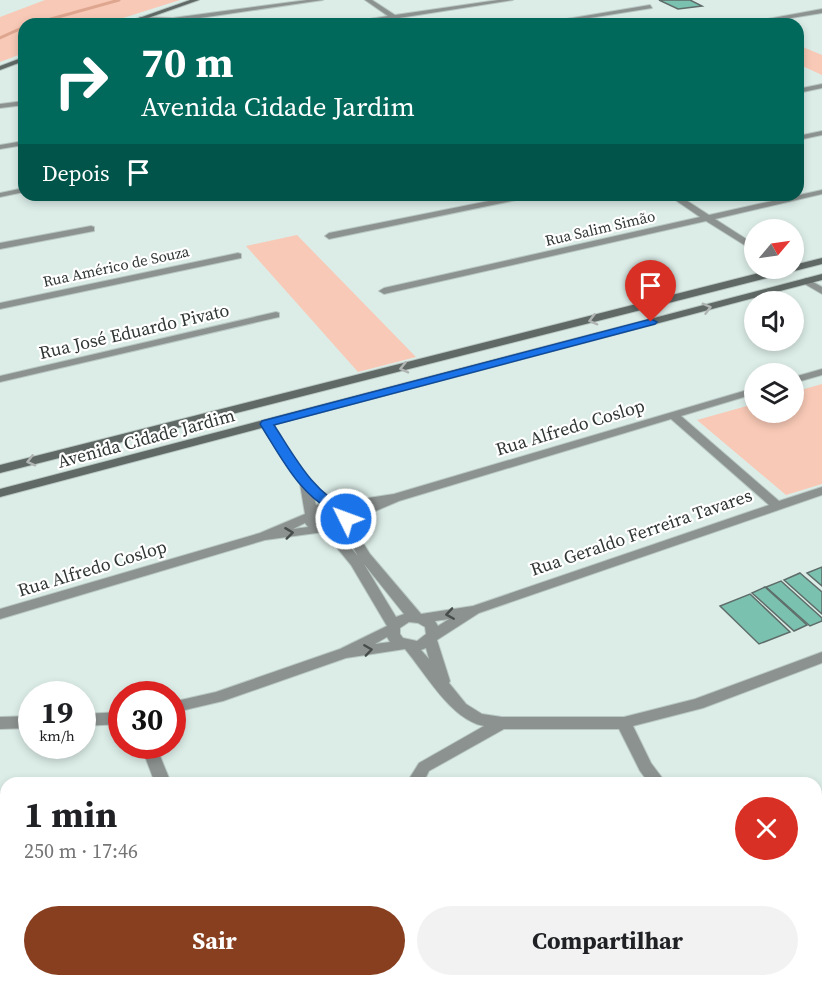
<!DOCTYPE html>
<html lang="pt">
<head>
<meta charset="utf-8">
<style>
  :root { --surface:#fff; --page:#f2f2f2; --text:#202124; --muted:#757577; --accent:#873f20 }
  body { margin:0; font-family:"Source Serif 4",serif; background:var(--page); color:var(--text); height:100vh; display:flex; flex-direction:column; font-size:22px; white-space:nowrap }
  * { box-sizing:border-box; margin:0 }
  p { font-size:20px; color:var(--muted) }
  .icon { flex:none; width:33px; height:33px; fill:none; stroke:currentColor; stroke-width:2; stroke-linecap:round; stroke-linejoin:round }
  .map { position:relative; flex:1; overflow:hidden }
  .drawer { position:absolute; left:0px; top:777px; width:822px; height:210px; display:flex; flex-direction:column; background:var(--surface); border-radius:18px 18px 0 0; box-shadow:0 3px 9px #0003 }
  .drawer>* { flex:none }
  .guide { position:absolute; left:18px; top:18px; width:786px; height:183px; border-radius:18px; box-shadow:0 3px 9px #0003; background:#00695c; color:#fff; overflow:hidden }
  .needle { width:39px; rotate:61deg }
  .fabs { position:absolute; left:744px; top:219px; display:grid; gap:12px }
  .fabs a { display:grid; place-items:center; width:60px; height:60px; border-radius:50%; background:var(--surface); box-shadow:0 3px 9px #0003; font-size:30px }
  .speed { position:absolute; left:18px; top:681px; display:flex; gap:12px; font-size:30px; font-weight:700; text-align:center }
  .speed>* { display:grid; place-content:center; width:78px; height:78px; border-radius:50%; background:var(--surface); box-shadow:0 3px 9px #0003; line-height:1 }
  .speed small { font-size:15px; font-weight:400 }
  .speed .limit { border:9px solid #d22; background:#fff; color:#111 }
  .pin { position:absolute; display:grid; place-items:center; width:51px; height:51px; color:#fff; margin:-62px -26px; border-radius:50% 50% 50% 0; rotate:-45deg; box-shadow:0 0 6px #0007 }
  .pin .icon { rotate:45deg }
  .me { position:absolute; width:66px; margin:-33px; rotate:312deg; stroke-linejoin:round; filter:drop-shadow(0 0 4px #0008) }
  .turn { display:flex; align-items:center; gap:21px; height:126px; padding:0 24px; font-size:27px }
  .turn .icon { width:78px; height:78px; stroke-width:2.5 }
  .turn b { display:block; font-size:42px; line-height:51px }
  .then { display:flex; align-items:center; height:57px; padding:0 24px; background:#0003; gap:12px; font-size:22px }
  .round { display:grid; place-items:center; flex:none; width:63px; height:63px; border-radius:32px; background:var(--page) }
  .head { display:flex; align-items:center; justify-content:space-between; height:102px; padding:0 24px }
  h1 { font-size:36px; font-weight:700; line-height:45px }
  .button { display:flex; gap:12px; margin-top:auto; padding:12px 24px }
  .button a { flex:1; height:69px; border-radius:36px; background:var(--accent); color:#fff; font-size:24px; font-weight:700; line-height:69px; text-align:center }
  .button a+a { background:var(--page); color:var(--text) }
  .map>svg:first-child { display:block }
</style>
</head>
<body>
<div class="map">
<svg width="822" height="987" viewBox="0 0 822 987">
  <rect width="100%" height="100%" fill="#dcede8"/>
  <g fill="#f8c9b6">
    <polygon points="45,0 180,0 104,24 24,24 24,53 0,62 0,17"/>
    <polygon points="798,45 822,55 822,75 798,64"/>
    <polygon points="297,235 416,357 358,372 246,246"/>
    <polygon points="822,384 822,484 786,495 697,420 754,404 754,412 794,412 794,392"/>
  </g>
  <g fill="none" stroke-linecap="round" stroke-linejoin="round">
    <g stroke="#dfa68f" stroke-width="3">
      <polyline points="33,24 119,0"/>
      <polyline points="0,38 24,27"/>
    </g>
  </g>
  <g fill="#7bc1af" stroke="#5e6d69" stroke-width="1.5">
    <polygon points="659,0 690,0 702,6 678,9"/>
    <polygon points="822,567 822,586 807,573"/>
    <polygon points="800,573 822,592 822,614 784,580"/>
    <polygon points="781,581 822,618 822,621 810,626 766,587"/>
    <polygon points="765,587 807,625 794,631 752,593"/>
    <polygon points="750,594 790,632 759,644 720,606"/>
  </g>
  <g fill="none" stroke-linecap="round" stroke-linejoin="round">
    <g stroke="#b9c8c4" stroke-width="2">
      <g id="street">
        <polygon points="307,0 323,0 173,22 140,21 137,19 140,17 173,18"/>
        <polygon points="365,0 372,0 395,15 498,0 513,0 399,18 408,24 401,24 393,19 355,24 340,24 388,16"/>
        <polygon points="650,5 652,8 552,24 537,24"/>
        <polygon points="822,9 822,13 755,24 741,24"/>
        <polygon points="822,84 822,88 798,93 798,89"/>
        <polygon points="24,101 24,105 0,108 0,104"/>
        <polygon points="822,131 822,135 798,140 798,136"/>
        <polygon points="24,141 24,145 0,149 0,145"/>
        <polygon points="24,188 24,192 0,197 0,193"/>
        <polygon points="822,190 822,194 715,219 754,244 754,251 706,221 384,294 379,291 384,288 700,217 668,195 678,195 709,215"/>
        <polygon points="519,195 535,195 531,197 329,239 325,236 329,233"/>
        <polygon points="91,226 94,227 94,231 0,249 0,243"/>
        <polygon points="238,253 241,254 241,258 0,309 0,303"/>
        <polygon points="806,278 822,287 822,294 803,283 801,281"/>
        <polygon points="276,312 279,313 279,317 0,382 0,376"/>
        <polygon points="822,369 822,375 794,383 794,377"/>
        <path d="M754 388V394L681 416 779 501 822 487V495L479 613 437 640 450 681 449 683 466 704 482 714 502 717H624L695 699 822 652V663L703 708 633 726 651 763 666 783H649L640 771 619 729H504L429 771 425 779 426 783H410L409 779 419 763 484 726C451 720 426 674 405 649L346 658 223 701 172 713V702L216 692 340 649 387 626 351 565 324 532 265 540 0 619V609L260 533 305 514 300 484 260 424 262 422H270L310 481 336 503 394 494ZM671 419 769 505 473 606 421 614 370 554 350 522 399 501ZM314 498 321 503 316 505ZM365 506 350 513 348 509ZM326 510 338 514V520L327 525 317 521 315 517 319 513ZM305 523 308 527 293 529ZM341 528 358 556 336 530ZM364 564 404 614 396 617ZM449 619 438 626 435 621ZM409 622 418 623 425 627 426 634 417 641 403 638 400 634V628ZM387 637 390 642 375 644ZM426 648 429 659 421 650Z"/>
        <polygon points="122,712 122,724 82,726 82,714"/>
        <polygon points="32,716 32,728 0,729 0,717"/>
        <polygon points="141,746 156,746 171,783 155,783"/>
        <polygon points="816,972 822,975 822,987 810,987 807,981 816,981"/>
        <polygon points="232,981 250,981 252,987 234,987"/>
        <polygon points="517,981 537,981 539,987 520,987"/>
      </g>
    </g>
    <g stroke="#b9c8c4" stroke-width="2">
      <g id="secondary">
        <polygon points="190,0 199,0 131,24 122,24"/>
        <polygon points="24,57 24,61 0,70 0,66"/>
        <polygon points="822,258 822,264 0,473 0,465 779,268 794,268 794,265"/>
        <polygon points="822,274 822,280 0,497 0,489"/>
      </g>
    </g>
    <use href="#street" fill="#8c9290" fill-rule="evenodd"/>
    <use href="#secondary" fill="#606966" fill-rule="evenodd"/>
  </g>
  <defs><path id="oneway-chevron" d="M-2-3.5L2.5 0L-2 3.5" fill="none" stroke-width="1.6" stroke-linecap="round" stroke-linejoin="round" transform="scale(1.5)"/></defs>
  <g stroke="#b0b4b2">
    <use href="#oneway-chevron" transform="translate(707 308) rotate(-15)"/>
    <use href="#oneway-chevron" transform="translate(593 320) rotate(165)"/>
    <use href="#oneway-chevron" transform="translate(404 368) rotate(167)"/>
    <use href="#oneway-chevron" transform="translate(31 461) rotate(166)"/>
  </g>
  <g stroke="#464d4b">
    <use href="#oneway-chevron" transform="translate(289 533) rotate(-7)"/>
    <use href="#oneway-chevron" transform="translate(450 614) rotate(171)"/>
    <use href="#oneway-chevron" transform="translate(368 650) rotate(-8)"/>
  </g>
  <path fill="#1a73e8" stroke="#114b97" stroke-width="1.5" d="M651 319 657 322 655 324 274 425C295 457 313 493 349 509L353 519 351 522H341L338 514C300 497 281 457 260 424L262 421Z"/>
  <g text-anchor="middle" dominant-baseline="central" stroke-width="4.5" stroke-linejoin="round" paint-order="stroke">
    <g font-size="15" fill="#2f3634" stroke="#fff">
      <text transform="translate(600 228) rotate(-13)">Rua Salim Simão</text>
      <text transform="translate(116 266) rotate(-12)">Rua Américo de Souza</text>
    </g>
    <g font-size="18" fill="#2f3634" stroke="#fff">
      <text transform="translate(134 331) rotate(-13)">Rua José Eduardo Pivato</text>
      <text transform="translate(570 427) rotate(-17)">Rua Alfredo Coslop</text>
      <text transform="translate(146 438) rotate(-15)">Avenida Cidade Jardim</text>
      <text transform="translate(641 532) rotate(-19)">Rua Geraldo Ferreira Tavares</text>
      <text transform="translate(92 568) rotate(-17)">Rua Alfredo Coslop</text>
    </g>
  </g>
</svg>
<div class="fabs">
<a><svg class="needle" viewBox="-14 -14 28 28"><path d="M0-13l5 13h-10z" fill="#e53935"/><path d="M0 13l5-13h-10z" fill="#757577"/></svg></a>
<a><svg class="icon" aria-label="sound" viewBox="0 0 24 24"><path d="M4 9h4l5-4v14l-5-4H4zM17 9q2 3 0 6"/></svg></a>
<a><svg class="icon" aria-label="layers" viewBox="0 0 24 24"><path d="M12 4l9 5-9 5-9-5zM3 14l9 5 9-5"/></svg></a>
</div>
<div class="speed"><div>19<small>km/h</small></div><div class="limit">30</div></div>
<div class="pin" style="left:651px;top:322px;background:#d93025"><svg class="icon" aria-label="arrive" viewBox="0 0 24 24"><path d="M6 21V4h12l-3 4 3 4H6"/></svg></div>
<svg class="me" style="left:346px;top:519px" viewBox="-20 -20 40 40"><circle r="17" fill="#1a73e8" stroke="#fff" stroke-width="3"/><path d="M0-11L8 9 0 5-8 9z" fill="#fff"/></svg>
<div class="guide">
<div class="turn"><svg class="icon" aria-label="right" viewBox="0 0 24 24"><path d="M7 20v-9h11M14 6l5 5-5 5"/></svg><div><b>70 m</b>Avenida Cidade Jardim</div></div>
<div class="then">Depois<svg class="icon" aria-label="arrive" viewBox="0 0 24 24"><path d="M6 21V4h12l-3 4 3 4H6"/></svg></div>
</div>
<section class="drawer">
<div class="head"><div><h1>1 min</h1><p>250 m · 17:46</p></div><a class="round" style="background:#d93025;color:#fff"><svg class="icon" aria-label="close" viewBox="0 0 24 24"><path d="M6 6l12 12M18 6L6 18"/></svg></a></div>
<div class="button"><a>Sair</a><a>Compartilhar</a></div>
</section>
</div>
</body>
</html>
